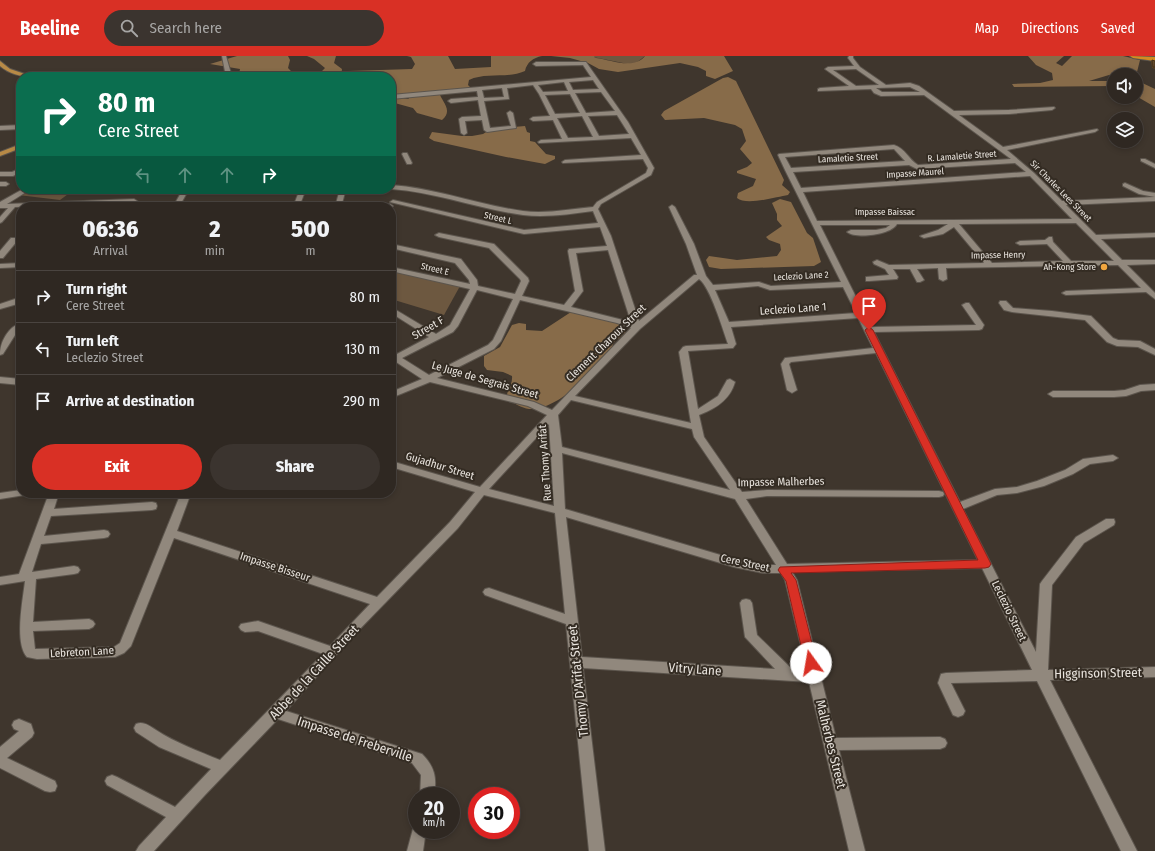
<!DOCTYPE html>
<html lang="en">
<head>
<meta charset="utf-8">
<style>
  :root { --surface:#2f2822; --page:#3b342f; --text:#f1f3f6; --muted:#a7a6a5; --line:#4a4440; --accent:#d93025 }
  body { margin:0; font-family:"Fira Sans Condensed",sans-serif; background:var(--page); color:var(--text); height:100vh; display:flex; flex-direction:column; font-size:15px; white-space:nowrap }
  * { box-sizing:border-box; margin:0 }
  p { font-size:13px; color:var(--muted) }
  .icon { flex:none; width:22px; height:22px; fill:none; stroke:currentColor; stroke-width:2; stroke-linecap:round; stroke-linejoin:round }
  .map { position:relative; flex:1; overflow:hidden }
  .drawer { position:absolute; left:16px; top:146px; width:380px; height:296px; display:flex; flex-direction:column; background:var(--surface); border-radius:16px; box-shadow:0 2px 6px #0003,0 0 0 1px var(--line) }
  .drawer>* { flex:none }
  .hud { position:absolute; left:16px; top:16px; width:380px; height:122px; border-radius:16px; box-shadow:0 2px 6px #0003,0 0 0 1px var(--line); background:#0b6e4f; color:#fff; overflow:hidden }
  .tools { position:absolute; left:1107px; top:12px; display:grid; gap:8px }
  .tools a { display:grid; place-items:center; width:36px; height:36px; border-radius:50%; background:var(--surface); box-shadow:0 2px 6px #0003,0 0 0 1px var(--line); font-size:20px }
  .speed { position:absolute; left:408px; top:731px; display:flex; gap:8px; font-size:20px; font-weight:700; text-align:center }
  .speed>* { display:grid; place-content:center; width:52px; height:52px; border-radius:50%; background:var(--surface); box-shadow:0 2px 6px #0003,0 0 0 1px var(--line); line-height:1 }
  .speed small { font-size:10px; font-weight:400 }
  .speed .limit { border:6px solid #d22; background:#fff; color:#111 }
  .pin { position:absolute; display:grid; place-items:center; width:34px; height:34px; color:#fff; margin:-41px -17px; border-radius:50% 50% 50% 0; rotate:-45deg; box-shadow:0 0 4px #0007 }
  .pin .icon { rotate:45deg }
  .me { position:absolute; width:44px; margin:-22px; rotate:347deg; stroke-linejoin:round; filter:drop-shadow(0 0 3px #0008) }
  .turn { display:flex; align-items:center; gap:14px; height:84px; padding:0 16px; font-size:18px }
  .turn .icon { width:52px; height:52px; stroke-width:2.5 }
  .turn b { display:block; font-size:28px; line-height:34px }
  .lanes { display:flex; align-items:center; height:38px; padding:0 16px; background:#0003; justify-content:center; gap:20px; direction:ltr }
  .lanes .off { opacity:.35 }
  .eta { display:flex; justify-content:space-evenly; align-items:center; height:68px; text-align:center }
  .eta b { font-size:24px; font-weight:800; line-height:28px }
  .cta { display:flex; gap:8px; margin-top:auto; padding:8px 16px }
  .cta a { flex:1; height:46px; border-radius:24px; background:var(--accent); color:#fff; font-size:16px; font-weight:800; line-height:46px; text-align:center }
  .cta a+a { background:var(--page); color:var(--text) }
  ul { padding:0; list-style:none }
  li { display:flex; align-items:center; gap:12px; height:52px; padding:0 16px; border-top:1px solid var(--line) }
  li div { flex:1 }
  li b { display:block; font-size:15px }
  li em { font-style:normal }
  header { display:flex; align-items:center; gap:24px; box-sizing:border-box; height:56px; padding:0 20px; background:var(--accent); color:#fff }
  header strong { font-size:19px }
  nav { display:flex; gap:22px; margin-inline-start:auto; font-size:14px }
  .search { width:280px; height:36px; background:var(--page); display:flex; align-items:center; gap:10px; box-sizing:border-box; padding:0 14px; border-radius:22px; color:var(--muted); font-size:15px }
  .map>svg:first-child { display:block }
</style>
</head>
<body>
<header>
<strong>Beeline</strong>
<div class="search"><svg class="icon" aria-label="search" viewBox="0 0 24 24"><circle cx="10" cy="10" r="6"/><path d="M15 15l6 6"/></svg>Search here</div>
<nav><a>Map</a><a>Directions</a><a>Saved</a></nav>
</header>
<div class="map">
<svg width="1155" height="795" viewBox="0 0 1155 795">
  <rect width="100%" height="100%" fill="#3f362d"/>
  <g fill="#6d5840">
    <polygon points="595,0 645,0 636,7 628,8 593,1"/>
    <polygon points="29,133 75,133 60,144 18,139"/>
    <polygon points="395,215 460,230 444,259 391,243 391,219"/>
  </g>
  <g fill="#876b49">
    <polygon points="237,0 288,0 290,4 288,12 291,15 285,18 244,20 239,18 240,13 210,8"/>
    <polygon points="307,0 336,0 334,7 342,13 341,21 320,21 318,19 325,12 314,3"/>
    <path d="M407 0H448L455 13 491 11V0H542C533 2 527 6 525 15 508 23 486 16 469 24L468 29 471 32 439 36C441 45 454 54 442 64L417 57 413 52 391 46V41L409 43 407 40 391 39V21H348V15L412 13 415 8 411 1Z"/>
    <path d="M551 0H595L594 1 596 2C611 4 634 14 645 0H724L733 15 715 23 706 20V15L698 11 680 7 618 16 599 13 588 7 570 2Z"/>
    <polygon points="1028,0 1064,0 1056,7 1062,10 1072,0 1123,0 1140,4 1137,16 1135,18 1109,19 1089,25 1114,25 1114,30 1014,31 1012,28 1040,27 1053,24 1052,17 1036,9"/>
    <path d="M728 21 736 25 784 124 782 129 790 136 788 139C776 141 746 150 737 142L738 137 753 130 756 123 737 117V115L747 111 752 107 740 93 746 85 742 73 735 69 704 62 665 64 661 59 664 55 723 22Z"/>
    <polygon points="1136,24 1155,33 1155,51 1136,40"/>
    <polygon points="525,70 527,76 530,77 530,85 535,86 546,98 555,100 555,103 545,108 506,101 434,85 429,82 432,76 462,80 472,80 483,78 491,73"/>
    <polygon points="780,143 791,146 807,177 813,182 821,206 814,210 721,213 709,211 706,204 709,200 737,204 777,200 781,194 780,188 769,184 766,181 782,170 777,164 777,158 772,147"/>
    <path d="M571 256 589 258 621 268 626 276C618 285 610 283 613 298 594 315 557 355 529 353 521 352 513 347 507 342 506 334 513 329 512 320L503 316 487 314 484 310V300L500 291 512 269 519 267 526 268V274L542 275Z"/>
  </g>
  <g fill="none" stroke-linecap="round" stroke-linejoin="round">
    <g stroke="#5c554d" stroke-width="2">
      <g id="minor">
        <polygon points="222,0 226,0 232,21 226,21"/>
        <path d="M849 0H853V2L860 11 886 29 910 27 919 30 954 55 1009 54 1054 51 1055 52 1052 54 1009 58 959 59 1003 91 1097 73 1098 74 1095 76 1007 94 1034 117 1062 145 1155 141 1139 138 1123 130V128L1125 127 1143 135 1155 137V145L1066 149 1096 179 1155 177V181L1101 183 1122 204H1155V208L1127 209 1155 237V243L1146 236 1066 239 1062 237 1066 235 1141 232 1118 209 946 212 947 223 943 225 939 223 938 212 917 213 924 224 920 226H917L910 213H893L898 221 897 223 869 225H866V221L889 219 885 213 874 208 873 206 877 204 889 209 984 207 954 171 943 178 924 182 920 180 938 174 948 168H897C891 179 856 183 847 176L851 174H876L886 172 890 169H820L871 271 976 269 962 249 966 247H969L984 269 982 273 979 274 874 276 960 446 995 433 1017 431 1037 425 1065 414 1083 403 1113 399 1118 402 1113 405 1090 408 1073 418 1044 430 1017 437 997 439 963 453 1036 596 1040 528 1042 525 1076 481 1106 463H1114L1115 466 1114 469 1084 487 1052 529 1048 614 1155 611V621L1050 624 1137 795H1121L1037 625 951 627 965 655 963 659 958 661 953 659 938 627 941 618 946 617 1032 614 982 512 792 516 797 524 836 682 940 681 945 683 947 687 945 691 940 693 839 694 865 795H849L809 626 583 612 605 795H589L566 568 485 539 483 536 485 533 489 532 565 558 555 457 484 439 458 472 352 581 286 655 422 698C435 711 437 722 434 740H420L421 719 412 707 278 663 205 739 154 795H136L139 790 166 761 107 729 105 725 107 721 112 719 117 721 175 751 211 713 159 691 136 676 134 672 136 668C144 665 149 670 156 674 176 687 198 695 220 704L323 598 258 575 245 576 241 574 239 571 241 568 258 565 330 590 370 548 174 482 131 590 124 597 115 601 37 603 27 601C14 587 23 543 25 525L0 529V521L19 518 49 437H59L54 453 152 446 156 447 157 450 156 453 152 454 51 460 44 480 104 474 108 475 110 478 108 481 104 482 41 488 32 516 74 510 78 511 80 514 78 517 74 518 36 523 33 566 89 563 93 565 95 568 93 571 89 573 33 575 35 593 114 591 120 587 181 437H191L177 475 377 541 450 466 475 436 391 411V405L480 431 547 359 528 350 430 326 391 342V336L422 323 393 304 391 302V295L397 298 429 281 391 257V251L436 278 450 269 470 233 391 215V211L470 228 469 224 455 207 391 192V188L461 203 477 224 478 230 515 238 521 225 520 223 489 192 439 181 435 179 439 177 494 188 528 222 529 225 522 240 564 249 575 235 568 195 569 193 607 190 600 171 524 178 390 146 393 144 524 174 598 167 593 155C569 158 546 162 523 159 478 153 436 136 391 133V129C436 132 478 149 523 155 546 158 570 153 593 151L597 146 646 117 648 112 643 103 563 107 562 106 565 104 641 99 631 82 539 87 538 86 541 84 562 83 553 64 533 65 530 63 533 61 550 60 539 38 533 29 507 32 509 43 484 45 490 72 511 70 507 57 510 55 513 57 516 72 487 76 484 74 482 64 465 65 467 77 464 79 461 77 459 63 462 61 481 60 478 44 451 47 448 45 451 43 478 41 477 35 391 43V39L591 21 583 9 536 10 533 8 536 6H586L628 66 654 112 651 119 601 148 598 153 611 180 639 265 694 219H697L686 188 669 151 672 149 675 151 694 188 706 220 713 229 759 226 771 230 841 226 785 114 778 99 779 98 894 89C905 92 909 104 918 109L1011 103 924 39 881 40 874 37 871 33 818 35V33L820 32 849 30 825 13 828 11 854 10 848 2ZM856 13 879 29 856 30 833 14ZM593 24 599 33 573 34 569 26ZM564 26 568 35 543 36 538 29ZM910 31 920 36H882L876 32ZM502 32 504 41 484 42 482 34ZM601 36 615 55 586 57 575 37ZM570 38 580 57 555 58 545 39ZM617 59 629 78 599 80 588 60ZM582 60 593 81 568 82 557 62ZM894 93 905 105 791 112 785 101ZM1015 107 1026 116 801 132 793 116 909 109 917 113ZM1030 120 1072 163 817 165 803 136ZM1076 167 1114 205H1071L1053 186 1052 181H1049L1045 184 1020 185 1016 187 1020 189 1047 188 1063 205 992 207 959 168ZM608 194 631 266 571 251 583 235 576 197ZM699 223C710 230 723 274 728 288L686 290 683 291 679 296 691 367 575 340 640 273ZM758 230 770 234 843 231 856 257 729 266 715 234ZM477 234 513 243 493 284 488 289 429 319 402 302 453 276 458 270ZM520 244 617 267 631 272 552 354 534 346 437 322 494 293 501 285ZM858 262 873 292 785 302 781 308 787 334 792 337 797 334 789 308 791 306 876 297 978 504 787 508 746 443 767 440 939 441 943 440 944 438 943 436 939 435 767 434 742 436 704 381 699 359C715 353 730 344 735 326L730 323 727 324 718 340 698 353 688 295 733 292 736 288 731 271ZM571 344 692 373 694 381 730 434 562 391 558 359ZM549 368 554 450 489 433ZM562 397 735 443 776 509H763L734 503 565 453ZM566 461 734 511 763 517H781L785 524 807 615 793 614 757 579 752 547 750 544 746 543 742 544 740 547 745 581 775 613 582 601Z"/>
        <polygon points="21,69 21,73 0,74 0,70"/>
        <polygon points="403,97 407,97 412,107 411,108 407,108 402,98"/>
        <polygon points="1141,103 1145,103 1155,108 1155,112 1141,105"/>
        <polygon points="21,112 21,116 13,120 0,120 0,116 12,116"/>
        <polygon points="0,126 6,126 9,128 6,130 0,130"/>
        <polygon points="23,133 31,133 7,148 134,143 146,151 138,151 130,147 15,151 2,166 0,167 0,161 8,152 0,152 0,146"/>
        <polygon points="183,133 189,133 179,151 173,151"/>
        <polygon points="300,133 306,133 299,151 293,151"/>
        <polygon points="340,133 346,133 341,151 335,151"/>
        <polygon points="390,148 393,150 392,151 360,151 363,149"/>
        <polygon points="11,182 17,182 18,184 3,202 0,202 0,195"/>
        <polygon points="21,207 21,211 0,212 0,208"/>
        <polygon points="18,242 21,242 21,247 0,253 0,248"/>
        <polygon points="1000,245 1006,245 1013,252 1052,255 1091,260 1113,282 1118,284 1140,285 1155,293 1155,299 1138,291 1117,290 1107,286 1085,264 1012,256 1004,254 999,247"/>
        <path d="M21 267V273L17 276 3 298 0 299C0 286 8 271 21 267Z"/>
        <polygon points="0,321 21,323 21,329 0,327"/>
        <polygon points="1155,328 1155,334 1141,335 1126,340 1114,341 1053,341 1048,338 1053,335 1114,335 1125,334 1140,329"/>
        <polygon points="21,434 21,437 26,437 25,439 0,443 0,437"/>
        <polygon points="19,663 31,668 34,677 32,681 7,702 55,725 57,730 55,735 50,736 45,735 0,712 0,691 19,675 14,673 12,669 14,665"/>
        <polygon points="417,768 417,774 426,774 423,795 407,795 414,769"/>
      </g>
    </g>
    <g stroke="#5c554d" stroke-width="2">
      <g id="major">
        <path d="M0 5 10 13 34 21C22 21 9 18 0 10Z"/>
        <polygon points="21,88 21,92 0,100 0,96"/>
      </g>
    </g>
    <g stroke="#5c554d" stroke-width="2">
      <polygon id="highway" points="1130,0 1155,1 1155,5 1133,2"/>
    </g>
    <use href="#minor" fill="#91887d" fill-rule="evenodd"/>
    <use href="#major" fill="#b88a46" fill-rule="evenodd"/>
    <use href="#highway" fill="#d28b22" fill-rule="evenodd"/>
  </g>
  <g fill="#563f22">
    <polygon points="1152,4 1155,5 1155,13 1152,12 1151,6"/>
    <polygon points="21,54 21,65 17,63 15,56"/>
  </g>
  <g fill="#644928" stroke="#46331c">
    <polygon points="1152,4 1155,5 1155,11 1153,11"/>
    <polygon points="21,54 21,59 15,56"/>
  </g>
  <polygon fill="#d93025" stroke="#8d1f18" points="869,271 873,274 991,508 989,511 985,512 791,517 796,524 817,607 815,611 811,612 807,611 805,607 786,525 778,514 780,511 978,504 865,274"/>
  <circle fill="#f1a63f" stroke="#342c23" stroke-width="1.5" cx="1104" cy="211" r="4"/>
  <g text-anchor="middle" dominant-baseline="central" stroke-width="4" stroke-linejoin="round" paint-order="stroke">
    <g font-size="9" fill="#e9e4de" stroke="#342c23">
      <text transform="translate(962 100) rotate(-4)">R. Lamaletie Street</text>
      <text transform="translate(848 102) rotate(-3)">Lamaletie Street</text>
      <text transform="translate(915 117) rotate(-4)">Impasse Maurel</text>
      <text transform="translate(1061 135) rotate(45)">Sir Charles Lees Street</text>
      <text x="885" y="156">Impasse Baissac</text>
      <text transform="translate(498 162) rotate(13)">Street L</text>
      <text transform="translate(998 199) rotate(-1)">Impasse Henry</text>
      <text transform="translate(435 213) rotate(13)">Street E</text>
      <text transform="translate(801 220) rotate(-3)">Leclezio Lane 2</text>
    </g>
    <g font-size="9" fill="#e9e4de" stroke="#342c23" text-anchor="end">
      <text x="1096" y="211">Ah-Kong Store</text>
    </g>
    <g font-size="11" fill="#e9e4de" stroke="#342c23">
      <text transform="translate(793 253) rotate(-4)">Leclezio Lane 1</text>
      <text transform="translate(428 272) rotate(-30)">Street F</text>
      <text transform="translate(606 287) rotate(-44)">Clement Charoux Street</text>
      <text transform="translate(485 324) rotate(16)">Le Juge de Segrais Street</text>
      <text transform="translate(545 407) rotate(-94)">Rue Thomy Arifat</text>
      <text transform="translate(440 410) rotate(17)">Gujadhur Street</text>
      <text transform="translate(781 426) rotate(-1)">Impasse Malherbes</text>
      <text transform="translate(745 507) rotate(12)">Cere Street</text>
      <text transform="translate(275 511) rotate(18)">Impasse Bisseur</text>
      <text transform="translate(1009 555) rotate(64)">Leclezio Street</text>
      <text transform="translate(82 596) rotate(-3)">Lebreton Lane</text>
    </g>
    <g font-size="13" fill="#e9e4de" stroke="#342c23">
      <text transform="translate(695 613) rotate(4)">Vitry Lane</text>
      <text transform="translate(314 616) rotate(-47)">Abbe de la Caille Street</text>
      <text transform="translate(1098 617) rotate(-1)">Higginson Street</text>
      <text transform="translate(578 625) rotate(-96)">Thomy D'Arifat Street</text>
      <text transform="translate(355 683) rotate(18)">Impasse de Freberville</text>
      <text transform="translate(831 688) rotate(76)">Malherbes Street</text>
    </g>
  </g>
</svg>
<div class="tools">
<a><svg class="icon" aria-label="sound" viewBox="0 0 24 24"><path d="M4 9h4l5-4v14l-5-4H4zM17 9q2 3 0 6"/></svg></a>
<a><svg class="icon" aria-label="layers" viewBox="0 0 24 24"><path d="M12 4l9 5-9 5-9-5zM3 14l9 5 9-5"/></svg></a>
</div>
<div class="speed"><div>20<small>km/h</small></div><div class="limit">30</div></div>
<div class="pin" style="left:869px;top:274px;background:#d93025"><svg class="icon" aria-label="arrive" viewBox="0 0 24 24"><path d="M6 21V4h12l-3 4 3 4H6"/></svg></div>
<svg class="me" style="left:811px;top:607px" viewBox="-20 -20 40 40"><circle r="19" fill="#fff"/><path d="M0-13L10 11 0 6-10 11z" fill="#d93025"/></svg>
<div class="hud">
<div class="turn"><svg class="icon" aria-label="right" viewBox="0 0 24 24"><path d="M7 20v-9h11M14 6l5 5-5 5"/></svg><div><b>80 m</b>Cere Street</div></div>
<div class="lanes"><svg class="icon off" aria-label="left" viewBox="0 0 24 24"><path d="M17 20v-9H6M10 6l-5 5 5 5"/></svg><svg class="icon off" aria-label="ahead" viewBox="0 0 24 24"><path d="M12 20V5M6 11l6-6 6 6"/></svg><svg class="icon off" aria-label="ahead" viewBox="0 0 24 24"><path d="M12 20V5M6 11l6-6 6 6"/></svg><svg class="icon" aria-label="right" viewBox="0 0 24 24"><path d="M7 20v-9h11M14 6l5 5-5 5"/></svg></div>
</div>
<section class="drawer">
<div class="eta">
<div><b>06:36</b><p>Arrival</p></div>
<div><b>2</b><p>min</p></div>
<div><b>500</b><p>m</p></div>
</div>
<ul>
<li><svg class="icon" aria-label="right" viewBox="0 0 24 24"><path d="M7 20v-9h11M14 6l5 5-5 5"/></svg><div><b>Turn right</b><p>Cere Street</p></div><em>80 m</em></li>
<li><svg class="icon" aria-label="left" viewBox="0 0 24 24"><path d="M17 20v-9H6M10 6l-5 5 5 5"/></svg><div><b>Turn left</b><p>Leclezio Street</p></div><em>130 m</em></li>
<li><svg class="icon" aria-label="arrive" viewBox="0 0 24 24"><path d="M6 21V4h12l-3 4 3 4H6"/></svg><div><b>Arrive at destination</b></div><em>290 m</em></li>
</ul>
<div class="cta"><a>Exit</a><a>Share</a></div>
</section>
</div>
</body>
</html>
